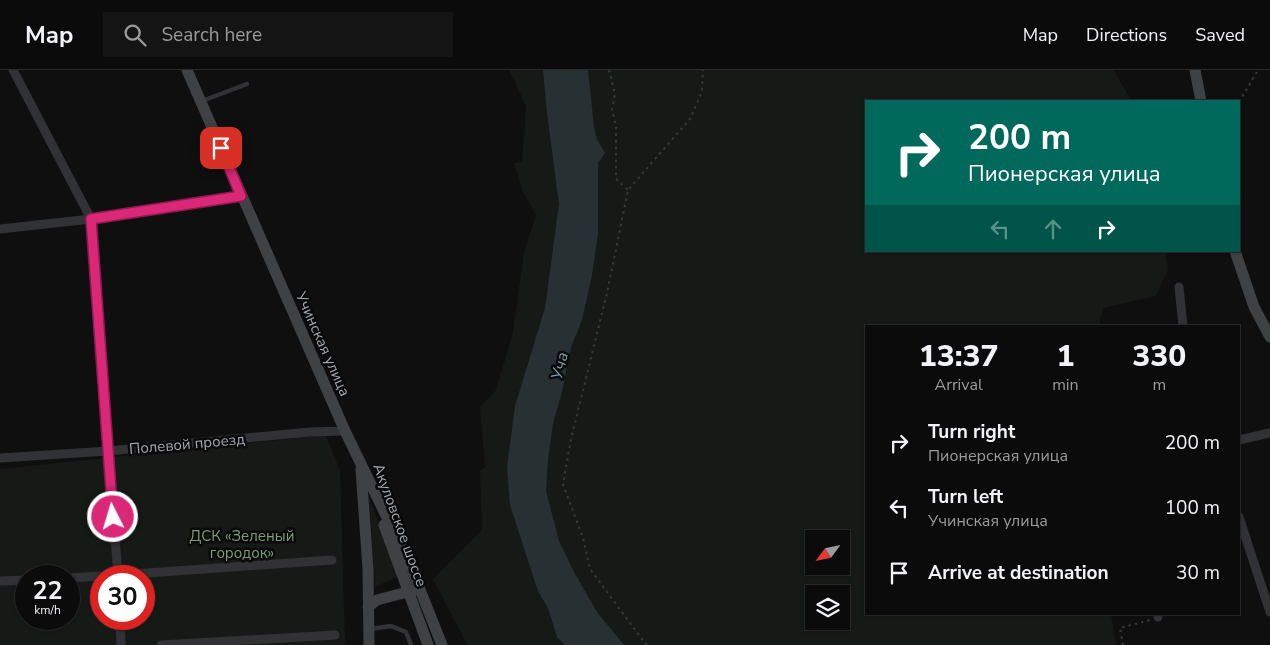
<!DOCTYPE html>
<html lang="en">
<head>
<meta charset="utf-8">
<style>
  :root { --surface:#0b0b0c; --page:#141415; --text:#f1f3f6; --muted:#9a9b9d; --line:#2b2b2d }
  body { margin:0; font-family:"Nunito Sans",sans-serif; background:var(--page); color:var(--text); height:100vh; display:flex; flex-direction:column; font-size:19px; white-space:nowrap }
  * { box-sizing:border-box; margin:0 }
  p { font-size:16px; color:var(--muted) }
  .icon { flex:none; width:28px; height:28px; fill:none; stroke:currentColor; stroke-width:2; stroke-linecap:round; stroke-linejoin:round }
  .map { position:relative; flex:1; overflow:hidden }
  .drawer { position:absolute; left:865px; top:255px; width:375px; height:290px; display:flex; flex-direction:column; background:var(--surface); border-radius:0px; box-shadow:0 1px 4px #0004,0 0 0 1px var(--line) }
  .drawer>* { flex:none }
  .hud { position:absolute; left:865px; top:30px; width:375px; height:152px; border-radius:0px; box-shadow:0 1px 4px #0004,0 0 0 1px var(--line); background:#00695c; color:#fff; overflow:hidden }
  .needle { width:32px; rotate:237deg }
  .controls { position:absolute; left:805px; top:460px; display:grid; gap:10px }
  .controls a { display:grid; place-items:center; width:45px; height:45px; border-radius:0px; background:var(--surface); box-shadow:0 1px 4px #0004,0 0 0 1px var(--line); font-size:25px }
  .speed { position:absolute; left:15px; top:495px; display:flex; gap:10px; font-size:25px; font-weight:700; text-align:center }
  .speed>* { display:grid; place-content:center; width:65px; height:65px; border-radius:50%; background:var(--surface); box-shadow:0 1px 4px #0004,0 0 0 1px var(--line); line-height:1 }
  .speed small { font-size:12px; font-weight:400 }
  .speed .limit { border:8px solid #d22; background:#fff; color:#111 }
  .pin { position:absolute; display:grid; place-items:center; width:42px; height:42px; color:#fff; margin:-21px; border-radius:10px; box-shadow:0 2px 8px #0006 }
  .me { position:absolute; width:55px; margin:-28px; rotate:355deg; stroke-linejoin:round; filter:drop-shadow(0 0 4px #0008) }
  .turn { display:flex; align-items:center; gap:18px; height:105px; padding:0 20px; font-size:22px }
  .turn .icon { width:65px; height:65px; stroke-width:2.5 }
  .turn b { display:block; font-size:35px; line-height:42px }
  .lanes { display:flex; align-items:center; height:48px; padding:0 20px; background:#0003; justify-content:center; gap:25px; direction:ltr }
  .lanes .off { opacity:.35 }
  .eta { display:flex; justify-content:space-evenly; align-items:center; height:85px; text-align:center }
  .eta b { font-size:30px; font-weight:800; line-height:35px }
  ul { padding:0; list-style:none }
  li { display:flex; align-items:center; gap:15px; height:65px; padding:0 20px }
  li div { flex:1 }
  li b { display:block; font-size:19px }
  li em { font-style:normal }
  header { display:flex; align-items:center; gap:30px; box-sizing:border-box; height:70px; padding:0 25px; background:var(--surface); border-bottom:1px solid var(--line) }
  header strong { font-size:24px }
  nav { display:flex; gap:28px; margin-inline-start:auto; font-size:18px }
  .search { width:350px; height:45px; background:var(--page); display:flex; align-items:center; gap:12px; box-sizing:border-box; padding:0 18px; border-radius:0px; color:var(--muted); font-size:19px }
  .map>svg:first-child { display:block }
</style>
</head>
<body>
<header>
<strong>Map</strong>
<div class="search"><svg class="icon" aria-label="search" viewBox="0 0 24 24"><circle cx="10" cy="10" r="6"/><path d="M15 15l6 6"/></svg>Search here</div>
<nav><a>Map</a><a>Directions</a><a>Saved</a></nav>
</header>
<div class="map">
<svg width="1270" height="575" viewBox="0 0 1270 575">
  <rect width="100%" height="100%" fill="#0f0f10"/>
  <g fill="#161a16" fill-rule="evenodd">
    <path d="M509 0H1113L1132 31H866V181H1165L1168 200 1156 226 1103 238 1099 256H866V544H1111L1116 575H467L433 509 482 460 480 401 485 397 480 337 496 320 513 263 524 182 536 145 523 122 514 93 522 92 526 36ZM814 469H841V496H814ZM814 524H841V551H814Z"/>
    <path d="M326 365 340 401 345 575H0V399ZM26 506H69V549H26ZM101 506H144V549H101Z"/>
    <polygon points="369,427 398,506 375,517"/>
  </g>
  <polygon fill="#273033" points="543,0 588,0 594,57 597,69 605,83 598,93 598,164 592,205 582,250 571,277 562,322 553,353 548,389 546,421 559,471 574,502 597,542 624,575 565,575 557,567 548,538 538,521 510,435 507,397 515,336 545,238 559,134 547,43"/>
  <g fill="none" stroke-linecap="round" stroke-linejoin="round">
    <g stroke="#36393c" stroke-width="2" stroke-dasharray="2.5 4" stroke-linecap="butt">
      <polyline points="609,0 615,24 612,39 616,57 616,109 628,120"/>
      <polyline points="1239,32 1258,0"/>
      <polyline points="647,575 644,572 590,499 583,468 563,414 571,369 607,223 628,120 690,49 702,21 703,0"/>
      <polyline points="1123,575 1120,558 1150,550"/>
    </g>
    <g stroke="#303235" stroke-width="4.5">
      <polyline points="202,31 247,14"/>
      <polyline points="370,559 391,556 406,562 411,575"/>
    </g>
    <g stroke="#303235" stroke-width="9">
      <polyline points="13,0 91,149 118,506"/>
      <polyline points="0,159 91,149 241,125"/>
      <polyline points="1179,217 1183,256"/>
      <polyline points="1239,370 1270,363"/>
      <polyline points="0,388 108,381 310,362 345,361"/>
      <polyline points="1239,447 1270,542"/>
      <polyline points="105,506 332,490"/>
      <polyline points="69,508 101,506"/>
      <polyline points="0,511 26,510"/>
      <polyline points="1158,544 1158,547"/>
      <polyline points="120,549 121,575"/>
      <polyline points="161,575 335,565"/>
    </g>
    <g stroke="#3e4245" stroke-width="11">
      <polyline points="187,0 345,361 411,497 442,575"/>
      <polyline points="1195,0 1201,31"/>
      <polyline points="1235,181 1254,237 1270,267"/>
      <polyline points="361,399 368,499 369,575"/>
      <polyline points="384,455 428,575"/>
      <polyline points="368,537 377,530 415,520"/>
    </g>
  </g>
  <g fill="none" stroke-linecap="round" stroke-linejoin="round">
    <g stroke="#8e194d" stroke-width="12">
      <polyline id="route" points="113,447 91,149 241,126 221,78"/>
    </g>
    <use href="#route" stroke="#db2777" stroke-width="9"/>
  </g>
  <g text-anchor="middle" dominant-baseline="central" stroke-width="5" stroke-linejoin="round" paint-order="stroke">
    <g font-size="15" fill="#a1aab0" stroke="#0a0a0b">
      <text transform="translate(323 274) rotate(66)">Учинская улица</text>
      <text transform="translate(187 374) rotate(-5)">Полевой проезд</text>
      <text transform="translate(400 455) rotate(70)">Акуловское шоссе</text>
    </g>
    <g font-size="15" fill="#7f9b79" stroke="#0a0a0b">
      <text x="242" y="466">ДСК «Зеленый<tspan x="242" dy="17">городок»</tspan></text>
    </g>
    <g font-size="16" font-style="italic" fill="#79a0aa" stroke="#0a0a0b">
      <text transform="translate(560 296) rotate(-76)">Уча</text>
    </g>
  </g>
</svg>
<div class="controls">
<a><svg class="needle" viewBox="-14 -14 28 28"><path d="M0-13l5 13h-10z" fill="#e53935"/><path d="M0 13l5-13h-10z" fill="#9a9b9d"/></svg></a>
<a><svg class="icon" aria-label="layers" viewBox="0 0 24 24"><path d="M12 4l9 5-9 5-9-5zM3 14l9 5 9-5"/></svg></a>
</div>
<div class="speed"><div>22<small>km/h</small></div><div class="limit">30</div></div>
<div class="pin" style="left:221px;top:78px;background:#d93025"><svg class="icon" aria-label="arrive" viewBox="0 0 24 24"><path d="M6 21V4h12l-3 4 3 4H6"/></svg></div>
<svg class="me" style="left:113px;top:447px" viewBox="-20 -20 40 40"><circle r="17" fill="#db2777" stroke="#fff" stroke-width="3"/><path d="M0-11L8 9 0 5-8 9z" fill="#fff"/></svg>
<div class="hud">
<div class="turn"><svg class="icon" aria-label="right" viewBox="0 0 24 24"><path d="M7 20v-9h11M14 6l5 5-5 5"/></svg><div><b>200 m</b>Пионерская улица</div></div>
<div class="lanes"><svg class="icon off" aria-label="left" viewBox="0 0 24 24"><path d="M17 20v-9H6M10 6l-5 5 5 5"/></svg><svg class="icon off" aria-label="ahead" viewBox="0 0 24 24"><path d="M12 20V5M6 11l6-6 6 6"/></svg><svg class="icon" aria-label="right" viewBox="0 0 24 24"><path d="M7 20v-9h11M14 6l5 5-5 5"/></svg></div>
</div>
<section class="drawer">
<div class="eta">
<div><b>13:37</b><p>Arrival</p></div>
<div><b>1</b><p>min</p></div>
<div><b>330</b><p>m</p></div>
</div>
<ul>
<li><svg class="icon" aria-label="right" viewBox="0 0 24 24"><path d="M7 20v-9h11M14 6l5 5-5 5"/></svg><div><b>Turn right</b><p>Пионерская улица</p></div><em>200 m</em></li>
<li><svg class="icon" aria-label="left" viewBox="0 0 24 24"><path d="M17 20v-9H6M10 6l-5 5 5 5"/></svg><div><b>Turn left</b><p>Учинская улица</p></div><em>100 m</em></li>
<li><svg class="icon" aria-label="arrive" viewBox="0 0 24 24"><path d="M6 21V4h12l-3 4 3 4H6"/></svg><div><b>Arrive at destination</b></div><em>30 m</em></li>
</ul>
</section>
</div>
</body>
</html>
